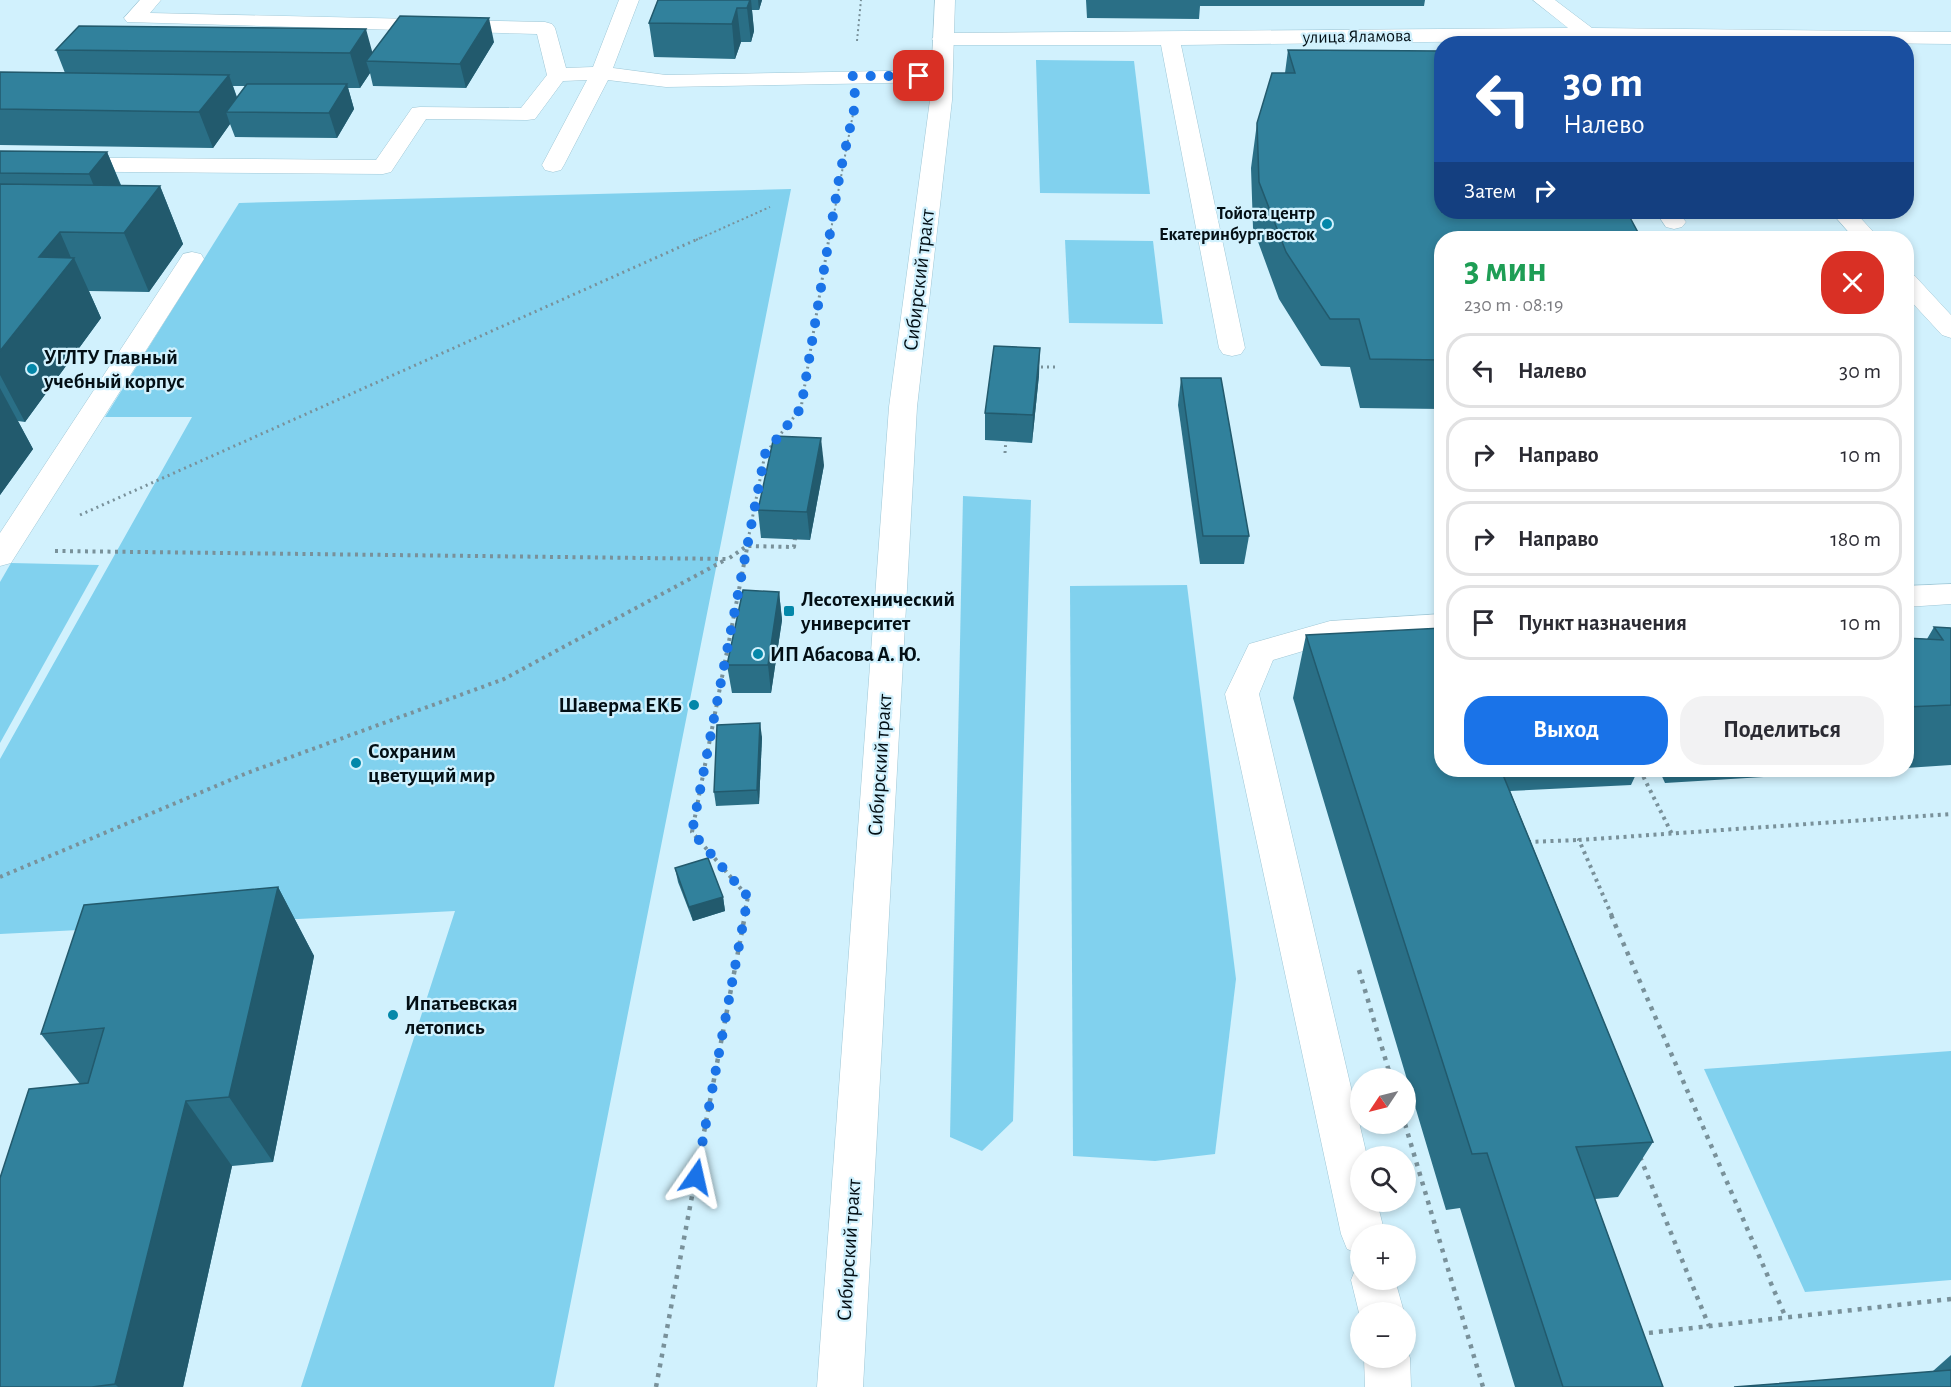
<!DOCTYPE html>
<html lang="ru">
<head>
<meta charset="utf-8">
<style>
  :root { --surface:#fff; --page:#f2f2f3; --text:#2b2b33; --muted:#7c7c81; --line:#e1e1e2; --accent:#1a73e8 }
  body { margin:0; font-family:"Alegreya Sans",sans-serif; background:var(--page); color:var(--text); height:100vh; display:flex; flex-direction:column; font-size:22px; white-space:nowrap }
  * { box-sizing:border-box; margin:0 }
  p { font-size:20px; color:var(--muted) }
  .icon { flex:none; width:33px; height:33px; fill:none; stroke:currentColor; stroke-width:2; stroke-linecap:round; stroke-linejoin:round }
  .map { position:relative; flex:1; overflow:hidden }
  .drawer { position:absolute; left:1434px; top:231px; width:480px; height:546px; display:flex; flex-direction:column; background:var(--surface); border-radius:24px; box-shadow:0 3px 9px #0003 }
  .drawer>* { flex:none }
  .banner { position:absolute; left:1434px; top:36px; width:480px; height:183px; border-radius:24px; box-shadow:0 3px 9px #0003; background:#1a4fa0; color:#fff; overflow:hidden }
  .needle { width:39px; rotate:235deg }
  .fabs { position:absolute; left:1350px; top:1068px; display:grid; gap:12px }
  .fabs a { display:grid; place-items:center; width:66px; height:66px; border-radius:50%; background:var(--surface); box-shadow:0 3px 9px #0003; font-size:30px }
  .pin { position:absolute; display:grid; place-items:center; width:51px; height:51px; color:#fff; margin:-26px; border-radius:12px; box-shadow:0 3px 9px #0006 }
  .me { position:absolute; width:66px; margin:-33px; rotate:11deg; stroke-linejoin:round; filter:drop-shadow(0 0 4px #0008) }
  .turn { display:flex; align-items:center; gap:21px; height:126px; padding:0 30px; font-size:27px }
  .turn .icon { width:78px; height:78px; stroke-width:2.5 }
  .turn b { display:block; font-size:42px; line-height:51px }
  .then { display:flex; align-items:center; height:57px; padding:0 30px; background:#0003; gap:12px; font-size:22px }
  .round { display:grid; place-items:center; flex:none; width:63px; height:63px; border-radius:24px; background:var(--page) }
  .summary { display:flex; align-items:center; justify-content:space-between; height:102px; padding:0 30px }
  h1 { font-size:36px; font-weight:700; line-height:45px; color:#1e9e55 }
  .button { display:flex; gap:12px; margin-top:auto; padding:12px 30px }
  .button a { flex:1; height:69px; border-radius:24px; background:var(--accent); color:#fff; font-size:24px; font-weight:700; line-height:69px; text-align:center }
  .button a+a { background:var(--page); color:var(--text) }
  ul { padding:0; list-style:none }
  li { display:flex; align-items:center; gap:18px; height:75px; margin:0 12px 9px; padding:0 18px; border:3px solid var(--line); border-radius:24px }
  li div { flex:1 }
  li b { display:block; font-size:22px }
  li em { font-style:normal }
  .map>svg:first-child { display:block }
</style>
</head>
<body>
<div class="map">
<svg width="1951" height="1387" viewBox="0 0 1951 1387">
  <rect width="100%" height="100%" fill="#d1f1fd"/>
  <g fill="#81d1ee">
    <polygon points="1036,60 1134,61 1150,194 1040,193"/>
    <polygon points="791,189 554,1387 301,1387 455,911 0,934 0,759 192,417 105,417 239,203"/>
    <polygon points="1065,240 1153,241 1163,324 1069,323"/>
    <polygon points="963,496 1031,500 1013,1121 982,1151 950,1137"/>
    <polygon points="11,563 99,565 0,743 0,582"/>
    <polygon points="1187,585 1236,979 1215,1154 1155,1161 1073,1156 1070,586"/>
    <polygon points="1951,1051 1951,1280 1805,1292 1704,1069"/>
  </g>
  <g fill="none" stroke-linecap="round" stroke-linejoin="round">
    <g stroke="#9fc7d6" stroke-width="1">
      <g id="minor">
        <polygon points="140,0 161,0 150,13 545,22 552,24 555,28 566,68 593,67 619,0 639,0 613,68 666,75 942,70 949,72 952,76 949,80 942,82 666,87 608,80 564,165 561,170 553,172 545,170 542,165 587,80 563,81 535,119 527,120 426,119 391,172 383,174 0,171 0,157 376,160 412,108 420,107 521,108 547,75 537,34 127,22 124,18"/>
        <polygon points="1533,0 1555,0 1592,28 1951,32 1951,44 1605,40 1602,44 1587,44 1583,40 1181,45 1245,348 1241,354 1232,356 1223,354 1219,348 1161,45 942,45 935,43 932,39 935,35 942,33 1568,28"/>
        <polygon points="1656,212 1678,212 1686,222 1682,227 1674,229 1666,227"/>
        <polygon points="1831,212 1855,212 1879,238 1854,238"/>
        <polygon points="192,252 201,254 204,259 11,563 0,566 0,533 180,259 183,254"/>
        <polygon points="1906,274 1915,276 1951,315 1951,338 1942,335 1906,296"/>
        <polygon points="1951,584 1951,604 1906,607 1906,586"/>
        <polygon points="1442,614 1442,636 1330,643 1273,660 1259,694 1367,1156 1360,1156 1360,1202 1377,1202 1385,1234 1360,1234 1360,1254 1347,1249 1341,1234 1225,694 1249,644 1330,621"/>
        <polygon points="1360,1263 1360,1280 1395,1280 1404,1312 1360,1312 1360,1317 1351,1280 1357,1265"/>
        <polygon points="1406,1347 1410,1358 1411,1387 1365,1387 1364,1358 1406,1358"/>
      </g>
    </g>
    <g stroke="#9fc7d6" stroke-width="1">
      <polygon id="major" points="935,0 955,0 952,100 917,407 863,1387 817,1387 889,407 930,100"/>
    </g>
    <g stroke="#79919a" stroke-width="2" stroke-dasharray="2 3" stroke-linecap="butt">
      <polyline points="857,41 861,0"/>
      <polyline points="696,240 770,207"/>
      <polyline points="829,240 853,114"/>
    </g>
    <g stroke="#79919a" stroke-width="3" stroke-dasharray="2 4" stroke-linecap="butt">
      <polyline points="1035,367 1057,367"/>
      <polyline points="1005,453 1006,439"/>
      <polyline points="80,515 700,238"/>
      <polyline points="748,540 765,454 801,408 829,238"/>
      <polyline points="795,540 796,535"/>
    </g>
    <g stroke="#79919a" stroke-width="4" stroke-dasharray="3 4.5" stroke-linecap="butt">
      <polyline points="55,551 728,559 747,546 794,547 795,538"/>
      <polyline points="1640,770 1672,834"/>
      <polyline points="1528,842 1579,840"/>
      <polyline points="0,877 247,773 504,679 727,559"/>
      <polyline points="744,916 748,897 692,832 749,538"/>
      <polyline points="1612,916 1579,840 1951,814"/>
    </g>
    <g stroke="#79919a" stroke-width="4.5" stroke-dasharray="4 6" stroke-linecap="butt">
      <polyline points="1611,915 1786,1318"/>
      <polyline points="1359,970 1391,1078"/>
      <polyline points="1405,1124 1483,1387"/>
      <polyline points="1640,1157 1709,1326"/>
      <polyline points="1639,1334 1951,1299"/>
      <polyline points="656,1387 745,915"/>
    </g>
    <use href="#minor" fill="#fff" fill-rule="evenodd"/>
    <use href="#major" fill="#fff" fill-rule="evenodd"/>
  </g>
  <g fill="#2a6f86" fill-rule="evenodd">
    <polygon points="658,0 762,0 759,10 752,10 754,31 751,42 741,42 735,59 654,57 649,23"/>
    <polygon points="1086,0 1425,0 1424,6 1200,6 1199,19 1087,18"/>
    <path d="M494 42 466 88 373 86 370 73 360 88H348L354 109 337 138 235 137 230 124 213 148 0 145V72L65 73 56 50 373 52ZM233 86H245L237 97Z"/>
    <polygon points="1288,50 1442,238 1442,409 1360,408 1350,367 1321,366 1279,299 1253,228 1251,168 1257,123 1285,73"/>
    <polygon points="0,151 107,152 121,185 160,186 183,244 149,292 89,291 101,318 25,422 18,421 33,449 0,495"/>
    <polygon points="1039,375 1032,443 985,440 985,413"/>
    <polygon points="1181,378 1249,536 1244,564 1200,564 1178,405"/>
    <polygon points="824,465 810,540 761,538 758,510"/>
    <polygon points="779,592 782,620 771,693 732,693 727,665"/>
    <polygon points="1934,627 1951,628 1951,765 1906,768 1906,638 1927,639"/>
    <polygon points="1306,635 1442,770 1638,770 1631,785 1510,791 1653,1142 1618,1197 1595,1199 1663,1387 1515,1387 1460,1208 1446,1210 1293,698"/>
    <polygon points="762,737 759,804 716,806 714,792"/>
    <polygon points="1659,770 1877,770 1665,783"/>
    <polygon points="675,868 723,897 725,911 693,921 678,882"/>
    <polygon points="278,887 314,956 273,1162 232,1166 183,1387 0,1387 80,1084 41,1034"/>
    <polygon points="1951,1355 1951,1387 1933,1371"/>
  </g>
  <g fill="#225a6d">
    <polygon points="750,0 751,0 754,31 751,42 747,8"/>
    <polygon points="758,0 762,0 759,10"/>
    <polygon points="737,8 741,42 735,59 732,24"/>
    <polygon points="489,18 494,42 466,88 460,64"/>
    <polygon points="366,29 375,62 366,61 370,73 360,88 350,53"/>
    <polygon points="229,75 241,110 226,112 230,124 213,148 199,112"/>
    <polygon points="347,84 354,109 337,138 329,113"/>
    <polygon points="107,152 122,189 104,211 89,174"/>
    <polygon points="160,186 183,244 149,292 124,233"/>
    <polygon points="60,232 72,260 74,258 101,318 25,422 0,375 0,351 39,257"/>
    <polygon points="1040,348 1039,375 1032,443 1033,415"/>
    <polygon points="0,388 33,449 0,495"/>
    <polygon points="821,438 824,465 810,540 807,512"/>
    <polygon points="779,592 782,620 771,693 768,665"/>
    <polygon points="760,723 762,737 759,804 757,790"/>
    <polygon points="278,887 314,956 273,1162 229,1097"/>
    <polygon points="723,897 725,911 693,921 689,907"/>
    <polygon points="186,1101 232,1166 183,1387 118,1387 115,1384"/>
  </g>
  <g fill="#31819c" stroke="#225a6d" stroke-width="1.5">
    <polygon points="658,0 750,0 747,8 737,8 732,24 649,23"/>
    <polygon points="400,16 489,18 460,64 366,61"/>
    <polygon points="79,26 366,29 350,53 56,50"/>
    <polygon points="1288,50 1442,51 1442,212 1627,212 1641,238 1442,238 1442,360 1370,359 1359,319 1330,319 1286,252 1259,182 1257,123 1272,73 1295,73"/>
    <polygon points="0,72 229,75 199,112 0,109"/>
    <polygon points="247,84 347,84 329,113 226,112"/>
    <polygon points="0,151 107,152 89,174 0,173"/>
    <polygon points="0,184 160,186 124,233 60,232 39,257 74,258 0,351"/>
    <polygon points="994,346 1040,348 1033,415 985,413"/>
    <polygon points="1181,378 1221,378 1249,536 1203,536"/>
    <polygon points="774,436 821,438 807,512 758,510"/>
    <polygon points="743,590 779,592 768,665 727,665"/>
    <polygon points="1934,627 1951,628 1951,705 1906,707 1906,638 1943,640"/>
    <polygon points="1442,628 1442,770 1501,770 1653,1142 1576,1147 1663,1387 1563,1387 1487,1153 1472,1154 1306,635"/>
    <polygon points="760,723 757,790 714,792 717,725"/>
    <polygon points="708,858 723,897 689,907 675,868"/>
    <polygon points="278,887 229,1097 186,1101 115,1384 92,1387 0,1387 0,1178 29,1089 88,1083 104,1028 41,1034 84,905"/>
    <polygon points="1951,1370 1951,1387 1734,1387"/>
  </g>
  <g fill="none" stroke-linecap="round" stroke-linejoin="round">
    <polyline stroke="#1a73e8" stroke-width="10" stroke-dasharray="0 18" points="696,1177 748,897 692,832 765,454 801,408 840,173 856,101 852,76 919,76"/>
  </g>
  <g fill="#0387a9" stroke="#d1f1fd" stroke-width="2">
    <circle cx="1327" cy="224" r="6"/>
    <circle cx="32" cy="369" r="6"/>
    <rect x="783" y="605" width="12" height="12" rx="3"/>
    <circle cx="758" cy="654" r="6"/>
    <circle cx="694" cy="705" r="6"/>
    <circle cx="356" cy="763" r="6"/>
    <circle cx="393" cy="1015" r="6"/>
  </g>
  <g text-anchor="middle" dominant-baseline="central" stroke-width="4.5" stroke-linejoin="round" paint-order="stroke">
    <g font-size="18" fill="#030f15" stroke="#d1f1fd">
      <text transform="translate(1357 37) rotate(-1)">улица Яламова</text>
    </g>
    <g font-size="18" font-weight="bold" fill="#030f15" stroke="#d1f1fd" text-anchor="end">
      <text x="1315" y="214">Тойота центр<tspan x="1315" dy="21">Екатеринбург восток</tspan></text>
    </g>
    <g font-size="21" fill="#030f15" stroke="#d1f1fd">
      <text transform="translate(919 280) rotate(-83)">Сибирский тракт</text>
      <text transform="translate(880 765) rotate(-86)">Сибирский тракт</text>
      <text transform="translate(849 1250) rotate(-86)">Сибирский тракт</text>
    </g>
    <g font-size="21" font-weight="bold" fill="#030f15" stroke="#d1f1fd" text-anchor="start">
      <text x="44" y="357">УГЛТУ Главный<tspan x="44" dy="24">учебный корпус</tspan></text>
      <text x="801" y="599">Лесотехнический<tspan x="801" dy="24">университет</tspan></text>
      <text x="770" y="654">ИП Абасова А. Ю.</text>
      <text x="682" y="705" text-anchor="end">Шаверма ЕКБ</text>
      <text x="368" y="751">Сохраним<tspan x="368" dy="24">цветущий мир</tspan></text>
      <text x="405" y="1003">Ипатьевская<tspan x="405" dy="24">летопись</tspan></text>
    </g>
  </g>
</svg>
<div class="fabs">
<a><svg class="needle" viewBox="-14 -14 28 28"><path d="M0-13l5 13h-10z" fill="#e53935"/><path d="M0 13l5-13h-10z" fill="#7c7c81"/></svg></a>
<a><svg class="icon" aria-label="search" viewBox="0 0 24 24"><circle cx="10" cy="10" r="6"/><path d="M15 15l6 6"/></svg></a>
<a>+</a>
<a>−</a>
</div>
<div class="pin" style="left:919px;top:76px;background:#d93025"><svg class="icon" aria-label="arrive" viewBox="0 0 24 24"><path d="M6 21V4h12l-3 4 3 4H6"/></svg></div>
<svg class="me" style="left:696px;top:1177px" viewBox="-20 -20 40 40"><path d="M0-17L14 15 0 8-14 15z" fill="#1a73e8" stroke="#fff" stroke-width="4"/></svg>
<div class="banner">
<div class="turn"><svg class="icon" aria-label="left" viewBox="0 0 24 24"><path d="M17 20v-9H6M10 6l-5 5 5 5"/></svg><div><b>30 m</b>Налево</div></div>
<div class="then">Затем<svg class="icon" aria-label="right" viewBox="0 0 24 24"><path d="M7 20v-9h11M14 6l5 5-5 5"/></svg></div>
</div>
<section class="drawer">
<div class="summary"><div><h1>3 мин</h1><p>230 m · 08:19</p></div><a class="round" style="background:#d93025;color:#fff"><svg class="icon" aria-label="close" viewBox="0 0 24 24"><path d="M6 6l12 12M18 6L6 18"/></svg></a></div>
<ul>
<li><svg class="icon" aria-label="left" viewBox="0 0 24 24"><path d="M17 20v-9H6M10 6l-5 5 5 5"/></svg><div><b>Налево</b></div><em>30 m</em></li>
<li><svg class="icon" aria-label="right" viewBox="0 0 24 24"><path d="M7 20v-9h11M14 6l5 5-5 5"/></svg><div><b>Направо</b></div><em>10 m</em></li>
<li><svg class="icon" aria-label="right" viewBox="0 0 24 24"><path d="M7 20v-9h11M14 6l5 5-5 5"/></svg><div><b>Направо</b></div><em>180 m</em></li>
<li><svg class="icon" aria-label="arrive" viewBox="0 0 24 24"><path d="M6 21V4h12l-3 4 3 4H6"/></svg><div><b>Пункт назначения</b></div><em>10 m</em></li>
</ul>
<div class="button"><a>Выход</a><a>Поделиться</a></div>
</section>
</div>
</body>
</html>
